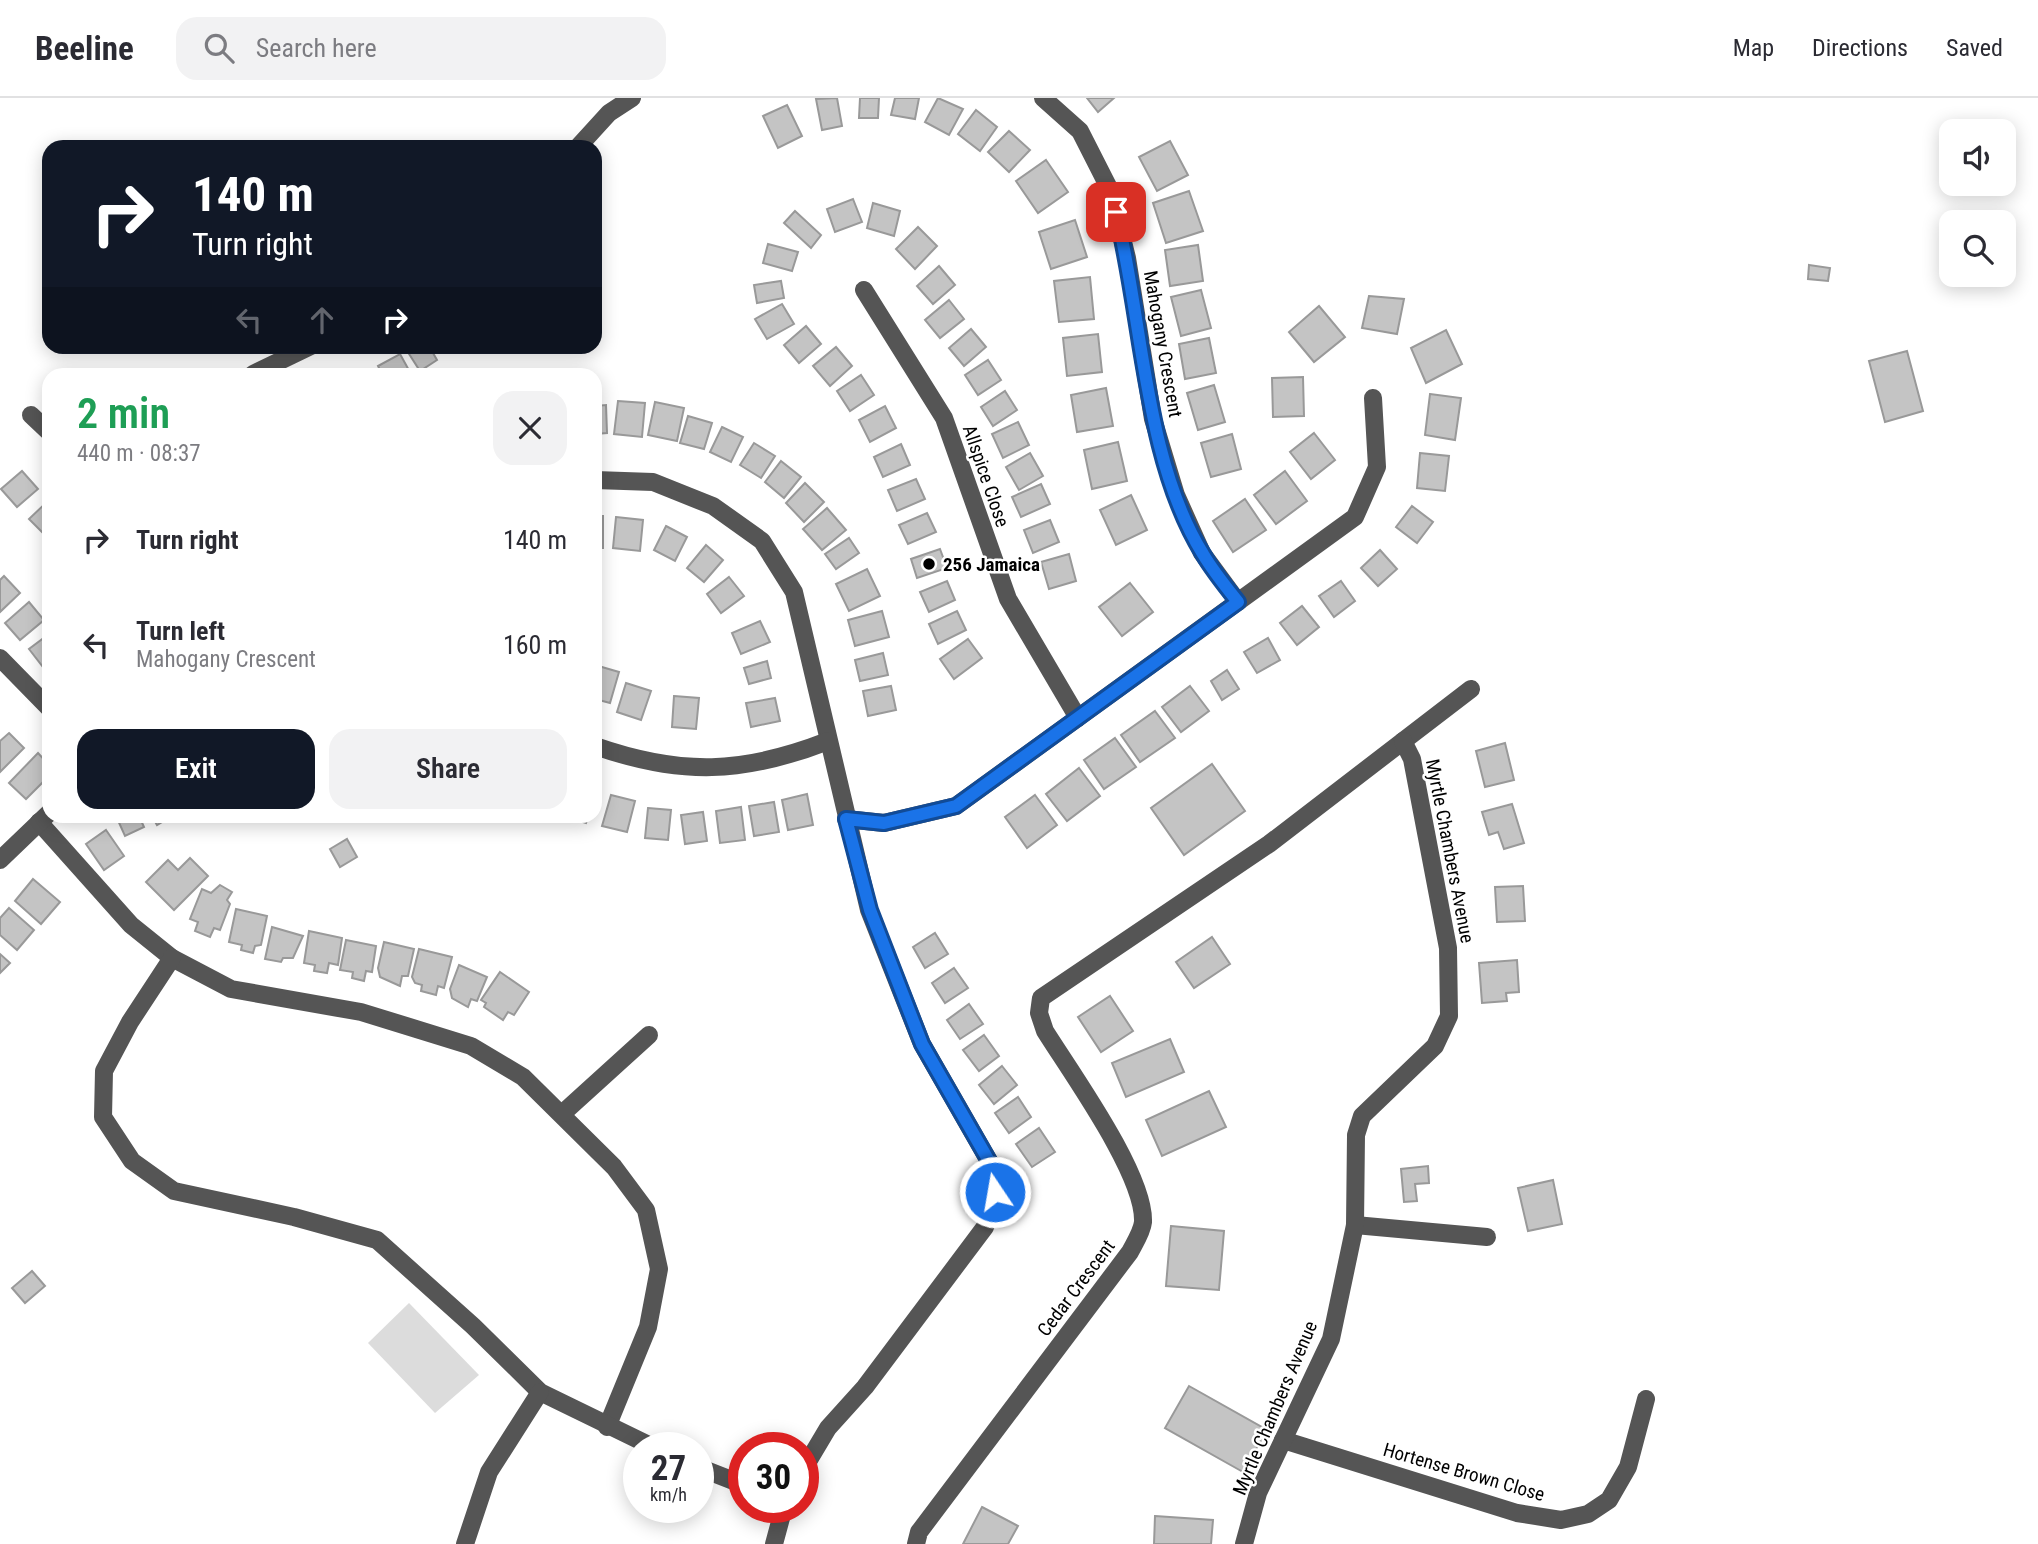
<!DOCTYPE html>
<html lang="en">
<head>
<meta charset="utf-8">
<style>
  :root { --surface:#fff; --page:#f2f2f3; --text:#2b2b33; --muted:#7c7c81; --line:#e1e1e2; --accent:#111827 }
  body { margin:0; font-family:"Roboto Condensed",sans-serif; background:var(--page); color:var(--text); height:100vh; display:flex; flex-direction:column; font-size:26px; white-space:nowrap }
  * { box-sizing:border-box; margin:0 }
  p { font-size:23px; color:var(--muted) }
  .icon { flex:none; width:38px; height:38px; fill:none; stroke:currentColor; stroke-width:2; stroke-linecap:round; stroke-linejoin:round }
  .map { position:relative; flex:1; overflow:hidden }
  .drawer { position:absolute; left:42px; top:270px; width:560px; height:455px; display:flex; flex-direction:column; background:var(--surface); border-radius:21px; box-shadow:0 4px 18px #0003 }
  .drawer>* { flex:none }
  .hud { position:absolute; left:42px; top:42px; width:560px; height:214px; border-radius:21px; box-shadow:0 4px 18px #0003; background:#111827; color:#fff; overflow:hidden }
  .controls { position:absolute; left:1939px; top:21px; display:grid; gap:14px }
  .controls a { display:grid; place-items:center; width:77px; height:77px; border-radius:14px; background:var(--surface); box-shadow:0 4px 18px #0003; font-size:35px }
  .speed { position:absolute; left:623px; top:1334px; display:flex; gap:14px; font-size:35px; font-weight:700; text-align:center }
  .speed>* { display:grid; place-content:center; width:91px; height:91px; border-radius:50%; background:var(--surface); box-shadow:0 4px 18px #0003; line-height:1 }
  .speed small { font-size:18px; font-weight:400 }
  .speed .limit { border:10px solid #d22; background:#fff; color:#111 }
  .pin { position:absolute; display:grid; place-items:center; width:60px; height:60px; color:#fff; margin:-30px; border-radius:14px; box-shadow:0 4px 10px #0006 }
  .me { position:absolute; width:77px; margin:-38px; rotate:348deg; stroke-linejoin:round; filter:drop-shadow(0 0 5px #0008) }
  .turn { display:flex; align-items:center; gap:24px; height:147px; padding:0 35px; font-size:32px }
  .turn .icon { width:91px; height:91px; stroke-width:2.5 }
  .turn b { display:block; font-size:49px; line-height:60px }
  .lanes { display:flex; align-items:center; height:66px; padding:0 35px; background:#0003; justify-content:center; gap:35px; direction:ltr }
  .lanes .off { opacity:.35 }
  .round { display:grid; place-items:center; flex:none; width:74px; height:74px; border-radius:21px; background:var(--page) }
  .overview { display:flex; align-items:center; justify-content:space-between; height:119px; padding:0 35px }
  h1 { font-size:42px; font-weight:600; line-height:52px; color:#1e9e55 }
  .primary-button { display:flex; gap:14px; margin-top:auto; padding:14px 35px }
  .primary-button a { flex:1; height:80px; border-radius:21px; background:var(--accent); color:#fff; font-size:28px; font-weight:600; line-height:80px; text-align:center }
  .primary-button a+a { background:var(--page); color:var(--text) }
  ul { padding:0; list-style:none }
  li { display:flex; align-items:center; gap:21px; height:105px; padding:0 35px }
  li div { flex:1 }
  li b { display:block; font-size:26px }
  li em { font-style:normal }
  header { display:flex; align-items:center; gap:42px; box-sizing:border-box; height:98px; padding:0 35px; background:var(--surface); border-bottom:2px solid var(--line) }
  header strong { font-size:33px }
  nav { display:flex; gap:38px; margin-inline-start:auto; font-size:24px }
  .search { width:490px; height:63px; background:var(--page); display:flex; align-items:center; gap:18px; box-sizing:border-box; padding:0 24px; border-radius:21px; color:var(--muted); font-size:26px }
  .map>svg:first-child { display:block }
</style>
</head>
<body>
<header>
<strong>Beeline</strong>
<div class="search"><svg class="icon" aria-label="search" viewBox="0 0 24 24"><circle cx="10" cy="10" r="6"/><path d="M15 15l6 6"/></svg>Search here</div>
<nav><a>Map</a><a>Directions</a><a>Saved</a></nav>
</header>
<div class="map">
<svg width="2038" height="1446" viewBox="0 0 2038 1446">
  <rect width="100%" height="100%" fill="#fff"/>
  <polygon fill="#dcdcdc" points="409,1205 479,1277 435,1315 368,1245"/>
  <g fill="#c4c4c4" stroke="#999" stroke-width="2">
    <polygon points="837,0 842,28 822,32 816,1"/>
    <polygon points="860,0 879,0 878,20 859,20"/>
    <polygon points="895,0 919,0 915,21 891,17"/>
    <polygon points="938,0 963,11 949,37 925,24"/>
    <polygon points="1087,0 1114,0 1098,14"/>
    <polygon points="787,7 802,38 778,50 763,18"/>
    <polygon points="976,12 997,29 980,53 958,36"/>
    <polygon points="1009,33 1030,52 1009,74 988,54"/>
    <polygon points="1170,43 1188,77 1157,93 1139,59"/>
    <polygon points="1046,62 1068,94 1038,115 1016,83"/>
    <polygon points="1189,93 1203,133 1166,145 1153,105"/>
    <polygon points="853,101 862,124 835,134 827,111"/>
    <polygon points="873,105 900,113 894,138 867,130"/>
    <polygon points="795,113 821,137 811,150 784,125"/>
    <polygon points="1075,122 1087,159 1051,171 1039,134"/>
    <polygon points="918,129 937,148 915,171 896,151"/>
    <polygon points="768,146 798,154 792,173 763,165"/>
    <polygon points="1198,147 1203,183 1170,188 1165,152"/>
    <polygon points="1809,167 1830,170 1828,183 1808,181"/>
    <polygon points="939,168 955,187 933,206 917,188"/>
    <polygon points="1090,179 1094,221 1059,224 1054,183"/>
    <polygon points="781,183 784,200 757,205 754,187"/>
    <polygon points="1201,192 1211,230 1181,238 1171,199"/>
    <polygon points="1369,198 1404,201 1397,236 1362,230"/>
    <polygon points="949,202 964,221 940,240 925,222"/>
    <polygon points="782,206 794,226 767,241 755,221"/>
    <polygon points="1319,208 1345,239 1314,264 1289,234"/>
    <polygon points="806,228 821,246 799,265 784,247"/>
    <polygon points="971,231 986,249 964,268 949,250"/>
    <polygon points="1446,232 1462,266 1426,285 1411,250"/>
    <polygon points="1098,236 1102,274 1067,278 1063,240"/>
    <polygon points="1209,240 1216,275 1185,281 1179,246"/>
    <polygon points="404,248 429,248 437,262 420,273"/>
    <polygon points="836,249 852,268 830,288 813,268"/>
    <polygon points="1907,253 1923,313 1885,324 1869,263"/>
    <polygon points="400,256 411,276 382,276 378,268"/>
    <polygon points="988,262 1001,282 978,297 965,277"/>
    <polygon points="861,277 874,297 850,313 837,293"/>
    <polygon points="1303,279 1304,318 1273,319 1272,280"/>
    <polygon points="1214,287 1225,324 1198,332 1187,295"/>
    <polygon points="1106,290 1113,328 1077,334 1071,297"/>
    <polygon points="1005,293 1017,312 993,328 981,309"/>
    <polygon points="1430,296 1461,300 1455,342 1425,337"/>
    <polygon points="618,303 645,305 642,339 614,336"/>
    <polygon points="655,304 684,310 677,343 648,337"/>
    <polygon points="606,307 607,335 595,336 595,308"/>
    <polygon points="885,308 896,330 870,344 859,322"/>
    <polygon points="688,318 712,325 704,351 680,345"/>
    <polygon points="1018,324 1029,347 1003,360 992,336"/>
    <polygon points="722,329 743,339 731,364 710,354"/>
    <polygon points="1314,335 1335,362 1311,381 1290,354"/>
    <polygon points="1232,336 1241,371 1211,379 1201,345"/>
    <polygon points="1118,344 1127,383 1092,391 1084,352"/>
    <polygon points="754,345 775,358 761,380 740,367"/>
    <polygon points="901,346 910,367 883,379 874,359"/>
    <polygon points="1030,355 1043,378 1019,392 1006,369"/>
    <polygon points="1420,355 1449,358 1445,393 1417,390"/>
    <polygon points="781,363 801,379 784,400 765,384"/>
    <polygon points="22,373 38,391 17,409 1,391"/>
    <polygon points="1285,373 1307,403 1276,426 1254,397"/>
    <polygon points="916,381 925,401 897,413 888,392"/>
    <polygon points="805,385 824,404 804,424 786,405"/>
    <polygon points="1041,386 1050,406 1021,419 1012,399"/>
    <polygon points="1131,397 1147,432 1116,447 1100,412"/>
    <polygon points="1245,401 1266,432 1233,454 1213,423"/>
    <polygon points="49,402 49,435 46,438 29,421"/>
    <polygon points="1412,408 1433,424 1417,445 1396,429"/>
    <polygon points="827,410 846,432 822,452 803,431"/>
    <polygon points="927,415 936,434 908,446 899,427"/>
    <rect x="595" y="418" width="8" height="32"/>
    <polygon points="616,419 643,422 640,453 613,450"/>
    <polygon points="1050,422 1059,444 1033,455 1024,432"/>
    <polygon points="666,428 687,439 675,463 654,452"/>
    <polygon points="849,440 859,455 836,471 825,456"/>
    <polygon points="706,447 723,462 704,484 687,470"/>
    <polygon points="940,451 947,470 917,480 911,461"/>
    <polygon points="1380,452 1397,471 1378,488 1361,470"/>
    <polygon points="1069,456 1076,483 1049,491 1041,464"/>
    <polygon points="867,471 880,498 849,513 836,486"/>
    <polygon points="4,478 20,495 0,514 0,482"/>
    <polygon points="729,479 744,498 721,515 707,496"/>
    <polygon points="947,483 955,502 929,514 920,494"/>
    <polygon points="1341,483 1355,503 1334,519 1319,498"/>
    <polygon points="1130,485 1153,514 1122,538 1099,509"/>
    <polygon points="29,504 44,522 20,542 5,525"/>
    <polygon points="1302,508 1319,529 1297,547 1280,525"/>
    <polygon points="882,513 889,539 855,548 848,522"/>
    <polygon points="957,513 966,532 938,546 929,526"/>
    <polygon points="760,523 770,544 741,556 732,535"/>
    <polygon points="49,536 49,564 43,569 29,551"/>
    <polygon points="1268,540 1280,562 1257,575 1244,554"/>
    <polygon points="968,541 982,560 954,581 940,561"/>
    <polygon points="883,555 888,577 860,583 855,562"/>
    <polygon points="767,563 771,580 749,586 744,570"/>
    <polygon points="595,567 619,574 610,605 595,601"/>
    <polygon points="1227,572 1239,591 1222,602 1211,583"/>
    <polygon points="626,585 651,593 641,622 617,614"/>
    <polygon points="891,588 896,612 868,618 863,593"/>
    <polygon points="1190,588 1209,613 1181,634 1162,609"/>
    <polygon points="674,598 699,600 696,631 672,629"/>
    <polygon points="775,600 780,623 751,629 746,605"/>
    <polygon points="1155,613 1175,640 1140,664 1121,637"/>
    <polygon points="9,635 24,650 0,674 0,643"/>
    <polygon points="1115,640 1136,669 1104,691 1084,662"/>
    <polygon points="1505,645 1514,682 1485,689 1476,653"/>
    <polygon points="38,655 49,667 49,678 26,701 9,685"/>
    <polygon points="1212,666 1245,713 1184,757 1151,710"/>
    <polygon points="1079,670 1100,698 1067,723 1046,696"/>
    <polygon points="807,696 813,727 788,732 782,702"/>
    <polygon points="611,697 635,703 627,734 602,728"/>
    <polygon points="1035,697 1057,727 1027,750 1005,719"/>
    <polygon points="774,704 779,734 754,738 749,708"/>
    <polygon points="1512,706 1524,745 1504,751 1498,734 1489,737 1482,714"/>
    <polygon points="741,709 745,742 720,745 716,713"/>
    <polygon points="648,710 671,712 668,742 645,740"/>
    <polygon points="703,714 707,743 685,746 681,717"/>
    <polygon points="116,718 139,718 144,729 125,738"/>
    <polygon points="152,718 172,718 157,727"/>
    <polygon points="564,718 588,718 586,725"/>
    <polygon points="106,732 124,758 104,772 86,746"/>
    <polygon points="347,741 357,759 340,769 330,751"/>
    <polygon points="190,760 208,778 174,812 146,784 168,762 178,772"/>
    <polygon points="33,781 60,804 41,826 15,803"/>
    <polygon points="220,787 232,794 227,802 230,806 220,832 214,830 210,839 195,833 198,824 190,821 202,791 211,795"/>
    <polygon points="1523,788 1525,823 1497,824 1495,789"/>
    <polygon points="9,810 34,832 17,852 0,837 0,820"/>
    <polygon points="236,811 267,818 261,847 255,848 253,855 241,852 242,847 229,844"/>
    <polygon points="272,829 303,838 293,860 283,860 281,864 265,861"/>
    <polygon points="309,833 342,840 338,867 329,865 327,875 314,873 315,867 304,865"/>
    <polygon points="935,835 948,856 925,870 913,849"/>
    <polygon points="1212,839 1230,866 1194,890 1176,864"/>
    <polygon points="346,842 376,848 372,874 366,873 364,883 352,880 353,874 340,872"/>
    <polygon points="384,844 414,851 408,878 402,878 400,888 380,879 378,870"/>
    <polygon points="419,851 452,859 444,890 438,888 436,897 421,893 422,887 415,885 412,879"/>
    <polygon points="0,856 10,865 0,875"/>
    <polygon points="1517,862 1519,894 1506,895 1507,903 1482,905 1479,865"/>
    <polygon points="459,867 487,879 477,903 471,901 468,909 452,900 450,891"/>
    <polygon points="954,870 968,890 945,905 932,885"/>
    <polygon points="500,874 529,894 514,917 508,914 503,922 484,909 486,905 481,902"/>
    <polygon points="1110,898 1133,933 1101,954 1078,919"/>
    <polygon points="969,906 983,926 960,941 947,922"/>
    <polygon points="984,937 999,958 979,973 963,952"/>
    <polygon points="1170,941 1184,974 1126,999 1112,965"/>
    <polygon points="1002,968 1017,987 994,1006 979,987"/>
    <polygon points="1209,993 1226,1029 1162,1058 1146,1022"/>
    <polygon points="1018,999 1031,1019 1009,1035 995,1015"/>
    <polygon points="1039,1030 1055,1054 1032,1069 1016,1046"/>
    <polygon points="1428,1068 1429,1085 1415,1086 1417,1103 1404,1104 1401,1071"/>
    <polygon points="1553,1082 1562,1126 1528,1133 1518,1090"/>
    <polygon points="1171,1128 1224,1133 1219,1192 1166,1188"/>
    <polygon points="32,1173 45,1188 25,1205 12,1190"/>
    <polygon points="1189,1288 1267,1332 1243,1374 1165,1330"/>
    <polygon points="982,1409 1018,1428 1008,1446 963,1446"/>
    <polygon points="1155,1418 1213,1422 1211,1446 1154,1446"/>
  </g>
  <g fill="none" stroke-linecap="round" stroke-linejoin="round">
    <g stroke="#555" stroke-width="18">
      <polyline points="1043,0 1080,33 1110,92 1127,160 1153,321 1176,397 1202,455 1238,504"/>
      <polyline points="578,49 609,15 632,0"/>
      <polyline points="864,192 944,320 1008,501 1078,620"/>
      <polyline points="253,276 311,248"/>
      <polyline points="31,317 49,334"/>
      <polyline points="595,382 653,384 713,408 762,443 794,494 869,812 922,946 989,1063 995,1094 985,1129 865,1289 828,1330 803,1372"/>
      <polyline points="0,560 49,610"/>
      <path d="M595 648C681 678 743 676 828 643"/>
      <polyline points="846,721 884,725 956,708 1355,419 1377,369 1373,300"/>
      <polyline points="39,724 131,827 172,860 231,891 361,914 471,948 523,979 614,1069 646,1112 659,1171 648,1229 607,1329"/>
      <polyline points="0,762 49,715"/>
      <polyline points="172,860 130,924 104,973 103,1019 132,1063 174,1093 294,1119 377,1142 473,1228 540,1294 653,1349"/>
      <polyline points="563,1015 649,937"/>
      <polyline points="1355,1127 1487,1139"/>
      <polyline points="1283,1342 1517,1415 1561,1422 1588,1416 1609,1402 1628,1369 1646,1301"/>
      <polyline points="698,1369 744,1387"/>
      <polyline points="465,1446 489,1374 540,1294"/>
      <polyline points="774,1446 784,1409"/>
      <path d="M916 1446 919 1434 1130 1154C1134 1146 1142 1134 1143 1124 1145 1077 1072 976 1045 933L1039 915 1041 900 1269 746 1471 591"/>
      <polyline points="1244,1446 1258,1395 1331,1241 1355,1127 1356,1037 1362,1018 1435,948 1449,918 1448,850 1412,661 1403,643"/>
    </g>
  </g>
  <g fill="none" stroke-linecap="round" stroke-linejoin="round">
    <g stroke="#114b97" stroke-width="18">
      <path id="route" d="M995 1094 989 1063 922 946 870 812 846 721 884 725 956 708 1238 504C1226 489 1213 473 1203 456 1144 361 1143 222 1116 114"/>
    </g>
    <use href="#route" stroke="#1a73e8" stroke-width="12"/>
  </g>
  <circle fill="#000" stroke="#fff" stroke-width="2.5" cx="929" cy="466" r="7"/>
  <g text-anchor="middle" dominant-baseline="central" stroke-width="5" stroke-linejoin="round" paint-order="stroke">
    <g font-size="19" fill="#000" stroke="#fff">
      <text transform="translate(1163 246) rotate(80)">Mahogany Crescent</text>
      <text transform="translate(986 378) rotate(71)">Allspice Close</text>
      <text transform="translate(1450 753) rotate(79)">Myrtle Chambers Avenue</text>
      <text transform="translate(1076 1190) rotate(-53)">Cedar Crescent</text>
      <text transform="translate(1275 1310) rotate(-67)">Myrtle Chambers Avenue</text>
      <text transform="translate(1464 1374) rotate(16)">Hortense Brown Close</text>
    </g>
    <g font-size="19" font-weight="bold" fill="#000" stroke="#fff" text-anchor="start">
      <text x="943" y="466">256 Jamaica</text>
    </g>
  </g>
</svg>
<div class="controls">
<a><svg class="icon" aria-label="sound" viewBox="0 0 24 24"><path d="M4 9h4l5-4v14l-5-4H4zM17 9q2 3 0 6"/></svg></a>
<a><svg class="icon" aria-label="search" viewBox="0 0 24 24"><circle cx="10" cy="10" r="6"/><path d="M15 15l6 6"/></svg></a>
</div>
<div class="speed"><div>27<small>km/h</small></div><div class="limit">30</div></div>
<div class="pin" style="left:1116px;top:114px;background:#d93025"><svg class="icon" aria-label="arrive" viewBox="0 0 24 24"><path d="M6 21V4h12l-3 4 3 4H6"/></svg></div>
<svg class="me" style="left:995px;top:1094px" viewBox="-20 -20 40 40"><circle r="17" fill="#1a73e8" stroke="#fff" stroke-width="3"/><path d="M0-11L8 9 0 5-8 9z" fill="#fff"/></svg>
<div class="hud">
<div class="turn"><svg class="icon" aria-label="right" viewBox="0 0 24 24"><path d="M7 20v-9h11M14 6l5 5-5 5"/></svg><div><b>140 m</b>Turn right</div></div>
<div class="lanes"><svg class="icon off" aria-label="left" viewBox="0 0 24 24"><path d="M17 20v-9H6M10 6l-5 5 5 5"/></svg><svg class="icon off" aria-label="ahead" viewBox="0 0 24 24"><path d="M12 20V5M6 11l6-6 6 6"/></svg><svg class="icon" aria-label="right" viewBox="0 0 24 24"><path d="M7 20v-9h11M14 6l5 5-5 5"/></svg></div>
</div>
<section class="drawer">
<div class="overview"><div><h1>2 min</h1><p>440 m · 08:37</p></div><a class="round"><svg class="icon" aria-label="close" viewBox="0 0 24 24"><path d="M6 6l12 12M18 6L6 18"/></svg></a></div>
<ul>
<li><svg class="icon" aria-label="right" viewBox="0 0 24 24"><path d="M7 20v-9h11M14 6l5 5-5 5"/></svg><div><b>Turn right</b></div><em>140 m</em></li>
<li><svg class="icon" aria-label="left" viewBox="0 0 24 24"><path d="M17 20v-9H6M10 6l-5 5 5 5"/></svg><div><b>Turn left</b><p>Mahogany Crescent</p></div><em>160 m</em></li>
</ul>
<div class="primary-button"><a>Exit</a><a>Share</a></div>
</section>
</div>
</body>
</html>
